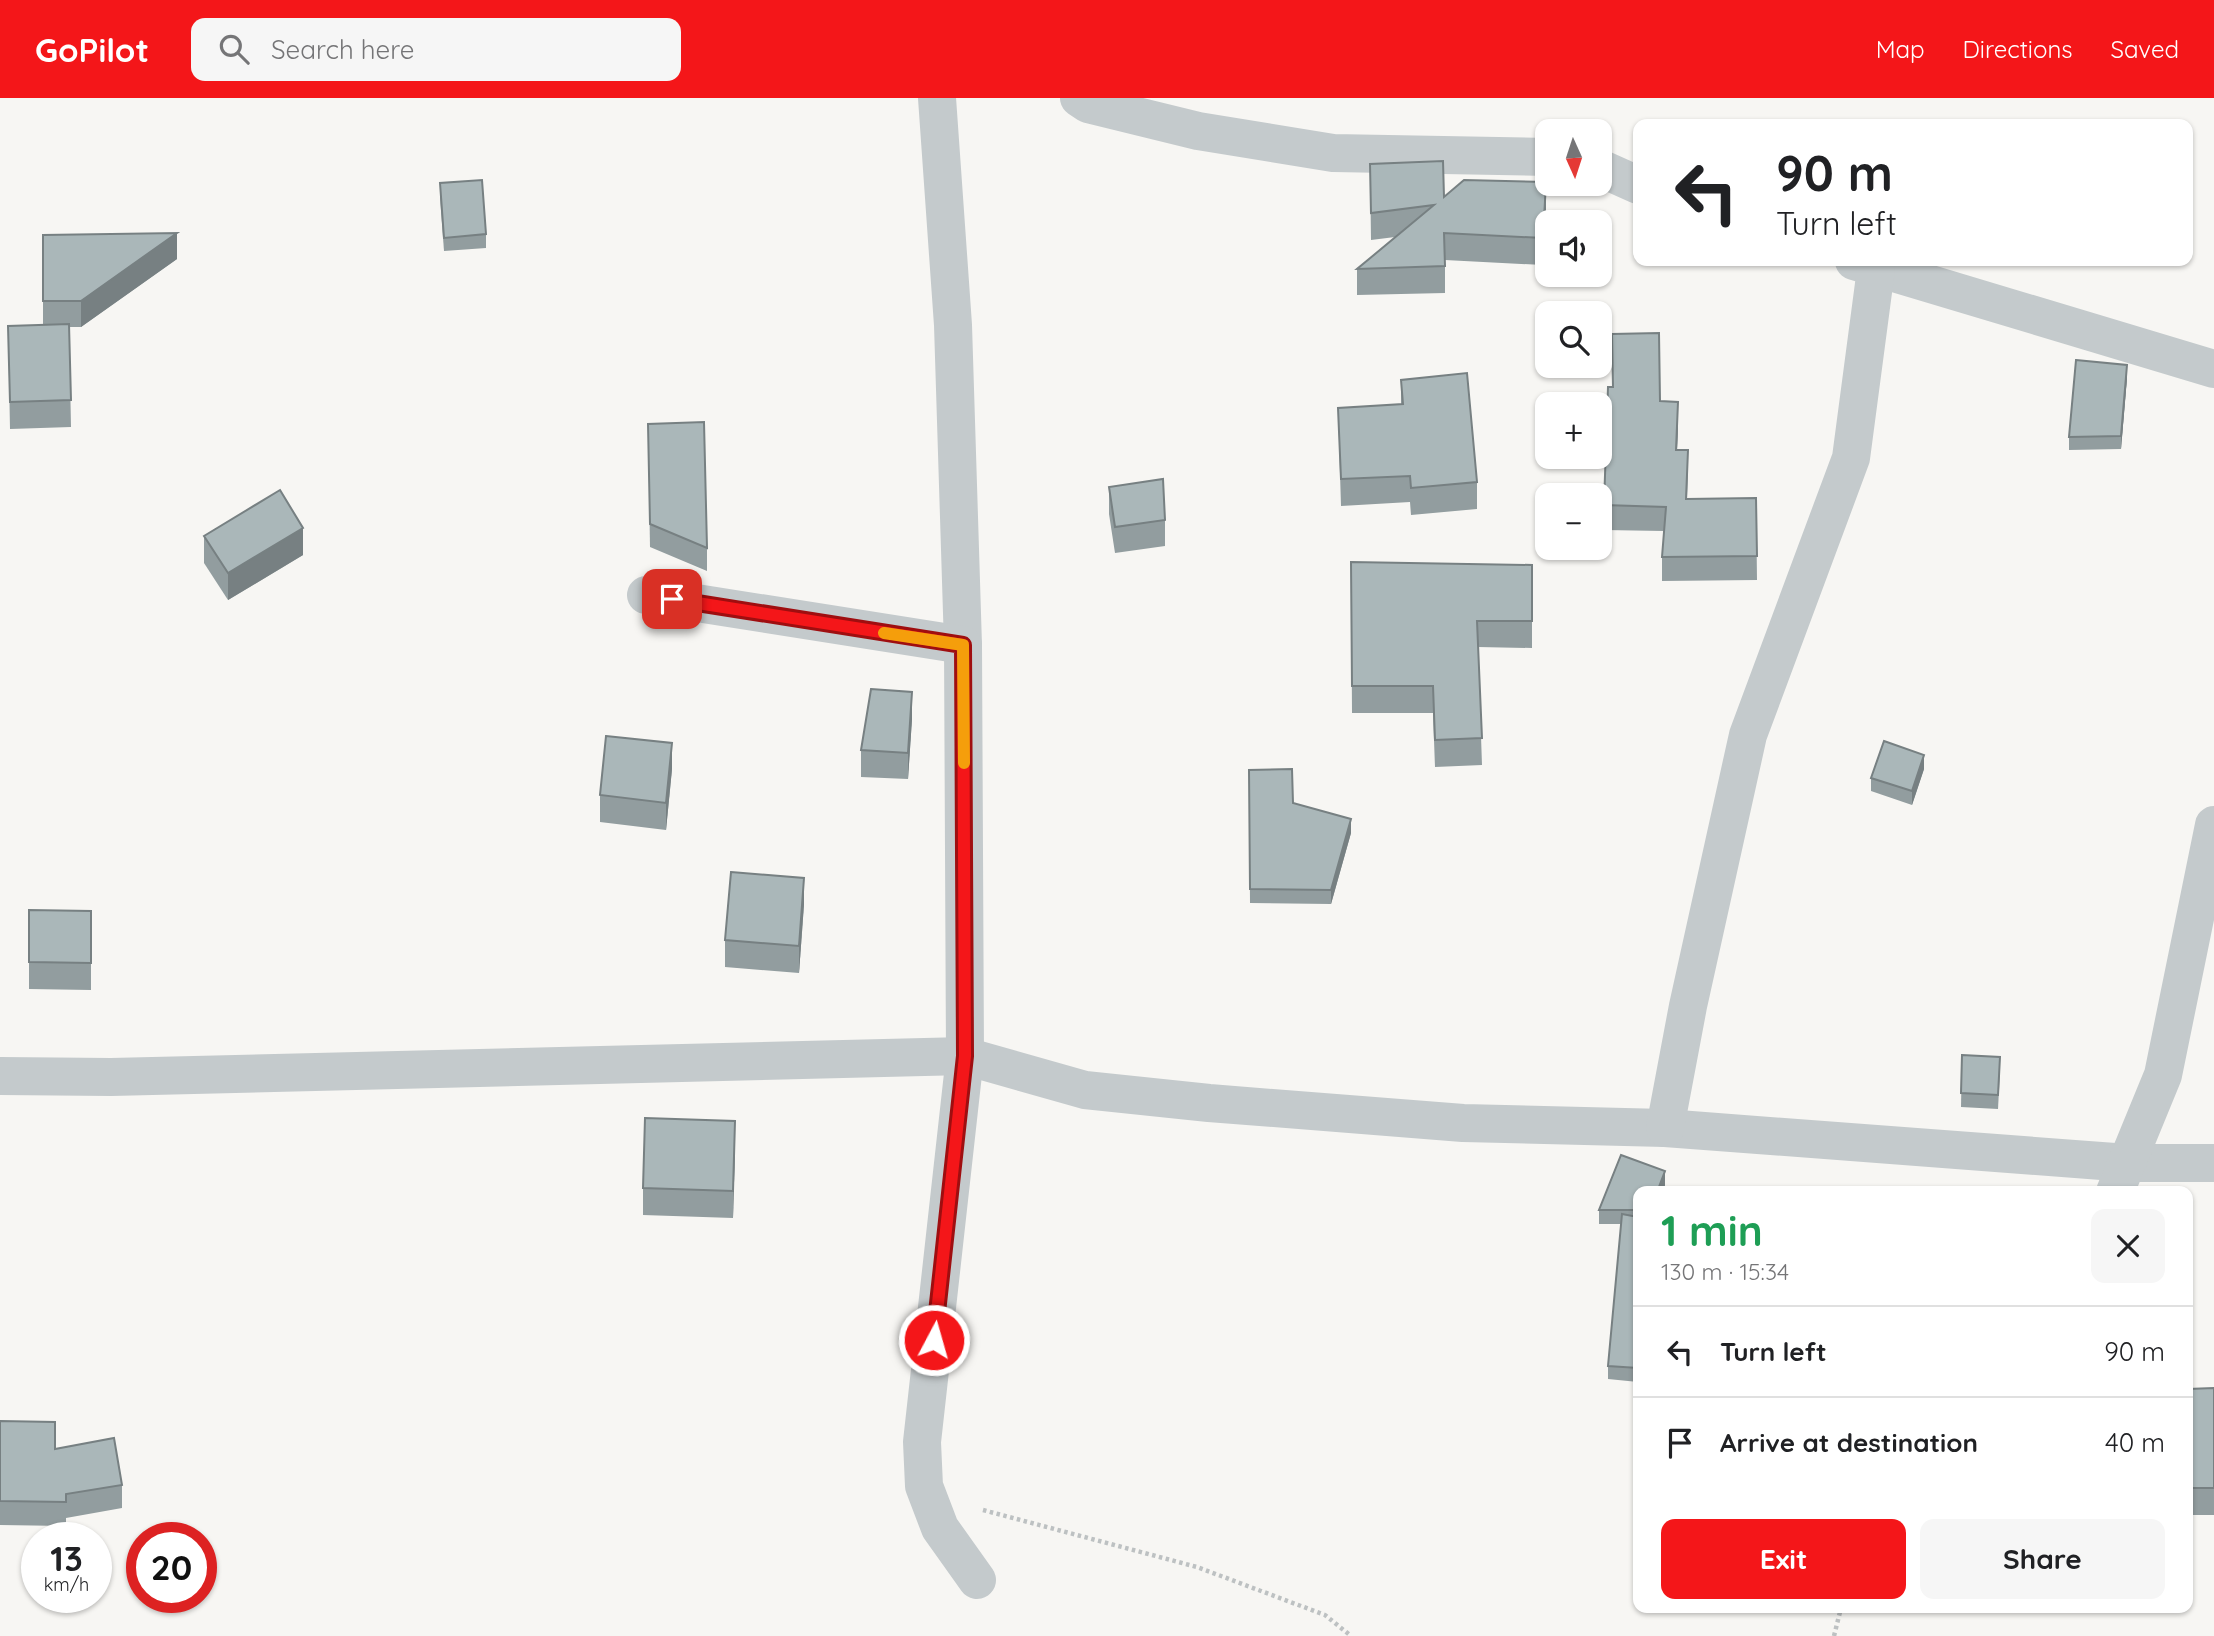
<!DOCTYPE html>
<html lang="en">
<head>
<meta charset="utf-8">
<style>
  :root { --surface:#fff; --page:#f6f6f6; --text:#202124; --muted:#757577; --line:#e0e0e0; --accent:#f41619 }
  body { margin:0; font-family:Quicksand,sans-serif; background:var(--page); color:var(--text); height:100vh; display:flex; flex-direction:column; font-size:26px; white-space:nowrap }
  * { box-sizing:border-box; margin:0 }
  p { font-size:23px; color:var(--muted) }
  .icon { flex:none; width:38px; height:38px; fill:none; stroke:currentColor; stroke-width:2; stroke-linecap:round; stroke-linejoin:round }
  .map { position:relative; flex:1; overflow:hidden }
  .panel { position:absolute; left:1633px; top:1088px; width:560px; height:427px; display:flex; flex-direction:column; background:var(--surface); border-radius:14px; box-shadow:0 2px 5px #0004 }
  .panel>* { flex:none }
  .guide { position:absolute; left:1633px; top:21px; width:560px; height:147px; border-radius:14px; box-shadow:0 2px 5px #0004; background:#fff; color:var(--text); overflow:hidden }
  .needle { width:46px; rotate:177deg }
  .fabs { position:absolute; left:1535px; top:21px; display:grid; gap:14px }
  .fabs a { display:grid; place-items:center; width:77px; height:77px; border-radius:14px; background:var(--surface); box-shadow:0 2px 5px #0004; font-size:35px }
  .speed { position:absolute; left:21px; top:1424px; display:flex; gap:14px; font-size:35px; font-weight:700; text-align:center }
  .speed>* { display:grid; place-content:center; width:91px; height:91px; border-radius:50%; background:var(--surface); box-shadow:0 2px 5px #0004; line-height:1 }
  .speed small { font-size:18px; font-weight:400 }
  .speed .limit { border:10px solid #d22; background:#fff; color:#111 }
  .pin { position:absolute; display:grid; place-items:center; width:60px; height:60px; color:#fff; margin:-30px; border-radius:14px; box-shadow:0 4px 10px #0006 }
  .me { position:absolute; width:77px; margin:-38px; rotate:6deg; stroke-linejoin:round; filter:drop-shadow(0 0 5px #0008) }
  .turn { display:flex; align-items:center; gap:24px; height:147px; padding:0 28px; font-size:32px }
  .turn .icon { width:91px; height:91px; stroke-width:2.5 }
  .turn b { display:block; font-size:49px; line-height:60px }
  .round { display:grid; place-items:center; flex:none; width:74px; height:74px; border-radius:14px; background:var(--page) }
  .summary { display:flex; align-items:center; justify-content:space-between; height:119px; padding:0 28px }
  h1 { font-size:42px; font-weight:800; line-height:52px; color:#1e9e55 }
  .primary-button { display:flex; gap:14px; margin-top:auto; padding:14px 28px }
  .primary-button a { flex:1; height:80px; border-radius:14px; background:var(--accent); color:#fff; font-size:28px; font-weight:800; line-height:80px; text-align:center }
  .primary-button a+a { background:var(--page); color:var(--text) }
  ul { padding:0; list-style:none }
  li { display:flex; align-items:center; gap:21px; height:91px; padding:0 28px; border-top:2px solid var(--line) }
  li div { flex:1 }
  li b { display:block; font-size:26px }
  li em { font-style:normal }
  header { display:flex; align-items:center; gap:42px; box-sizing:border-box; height:98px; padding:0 35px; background:var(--accent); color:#fff }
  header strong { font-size:33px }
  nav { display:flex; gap:38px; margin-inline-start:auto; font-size:24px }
  .search { width:490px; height:63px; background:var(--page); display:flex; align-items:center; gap:18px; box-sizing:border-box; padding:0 24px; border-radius:14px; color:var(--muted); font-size:26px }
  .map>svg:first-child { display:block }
</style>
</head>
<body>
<header>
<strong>GoPilot</strong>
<div class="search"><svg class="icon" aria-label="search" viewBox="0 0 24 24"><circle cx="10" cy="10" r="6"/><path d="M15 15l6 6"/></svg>Search here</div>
<nav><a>Map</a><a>Directions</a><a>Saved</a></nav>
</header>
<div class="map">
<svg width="2214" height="1538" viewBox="0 0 2214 1538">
  <rect width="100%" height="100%" fill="#f7f6f3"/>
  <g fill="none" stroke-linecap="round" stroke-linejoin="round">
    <g stroke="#bdc1c2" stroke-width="4.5" stroke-dasharray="3.5 3.5" stroke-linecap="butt">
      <polyline points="983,1412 1197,1469 1325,1517 1351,1538"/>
      <polyline points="1834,1538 1841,1510"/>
    </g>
    <g stroke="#c4cacc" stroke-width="38">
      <polyline points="937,0 953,227 963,547 965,958 922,1344 924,1388 940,1430 977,1482"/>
      <polyline points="1079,0 1088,6 1198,33 1333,55 1547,59"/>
      <polyline points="1600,70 1638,87"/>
      <polyline points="1854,163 2214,271"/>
      <polyline points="646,497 963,547"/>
      <polyline points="0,978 111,979 965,958 1085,992 1209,1005 1463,1025 1665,1030 2128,1065 2214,1065"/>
      <polyline points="1665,1030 1688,908 1748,637 1851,360 1876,171"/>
      <polyline points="2115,1094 2163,977 2214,727"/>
    </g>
  </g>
  <g fill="#929d9f">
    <polygon points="1370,66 1444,99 1546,111 1543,167 1445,162 1445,195 1357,197 1357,171 1395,139 1371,142"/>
    <polygon points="440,85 486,136 486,150 444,153 440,99"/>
    <polygon points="43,137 177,161 81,229 69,229 71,329 10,331 8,228 43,227"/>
    <polygon points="2127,280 2121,351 2069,352 2069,339"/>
    <polygon points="1401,282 1477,384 1477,411 1411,417 1410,404 1341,408 1338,310 1401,307"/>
    <polygon points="1660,303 1678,328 1677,352 1688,376 1687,401 1756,400 1757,482 1662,483 1662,459 1664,433 1604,432 1604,407"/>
    <polygon points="648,326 707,450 707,473 650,449"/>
    <polygon points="1109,389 1165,422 1165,448 1115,455 1109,416"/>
    <polygon points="204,438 303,457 228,502 204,465"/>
    <polygon points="1351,464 1532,467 1532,550 1478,549 1482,667 1435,669 1433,615 1352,615"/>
    <polygon points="912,621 908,681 861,679 861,652"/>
    <polygon points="672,671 666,732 600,724 600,697"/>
    <polygon points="1924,671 1912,707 1871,693 1871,680"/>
    <polygon points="1249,672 1293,705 1351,735 1331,806 1250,805"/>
    <polygon points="804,806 799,875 725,869 725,842"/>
    <polygon points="29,812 91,813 91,892 29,891"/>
    <polygon points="1962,957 2000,973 1998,1011 1961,1009"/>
    <polygon points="735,1049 733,1120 643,1117 643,1090"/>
    <polygon points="1621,1057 1665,1073 1665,1087 1663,1094 1638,1094 1638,1284 1608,1281 1608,1268 1621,1126 1599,1126 1599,1112"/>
    <polygon points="2214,1290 2214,1417 2188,1417 2188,1291"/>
    <polygon points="0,1323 55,1351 122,1387 122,1410 66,1420 66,1428 0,1427"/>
  </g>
  <g fill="#778082">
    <polygon points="1546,84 1546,111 1543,167 1543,140"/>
    <polygon points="177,135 177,161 81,229 81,203"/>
    <polygon points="2127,267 2127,280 2121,351 2121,338"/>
    <polygon points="1678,304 1678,328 1676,376 1676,352"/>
    <polygon points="303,430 303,457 228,502 228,475"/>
    <polygon points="912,594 912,621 908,681 908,655"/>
    <polygon points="672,645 672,671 666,732 666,705"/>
    <polygon points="1924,657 1924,671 1912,707 1912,693"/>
    <polygon points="1351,721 1351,735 1331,806 1331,792"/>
    <polygon points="804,780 804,806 799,875 799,848"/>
    <polygon points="735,1023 735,1049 733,1120 733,1093"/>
    <polygon points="1665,1073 1665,1087 1663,1094 1657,1094"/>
  </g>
  <g fill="#aab7b9" stroke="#778082" stroke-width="2">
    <polygon points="1443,63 1444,99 1464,82 1546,84 1543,140 1444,135 1445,168 1357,171 1434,107 1371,115 1370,66"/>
    <polygon points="482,82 486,136 444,140 440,85"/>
    <polygon points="177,135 81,203 43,203 43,137"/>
    <polygon points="69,226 71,302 10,304 8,228"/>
    <polygon points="1659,235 1660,303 1678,304 1676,352 1688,352 1686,401 1756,400 1757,458 1662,459 1666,409 1604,407 1608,289 1613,289 1612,236"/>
    <polygon points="2076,262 2127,267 2121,338 2069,339"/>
    <polygon points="1467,275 1477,384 1411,390 1410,378 1341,381 1338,310 1403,306 1401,282"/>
    <polygon points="704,324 707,450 650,426 648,326"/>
    <polygon points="1163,381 1165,422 1115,429 1109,389"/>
    <polygon points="280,392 303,430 228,475 204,438"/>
    <polygon points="1351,464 1532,467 1532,523 1477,523 1482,640 1435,642 1433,588 1352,588"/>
    <polygon points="871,591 912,594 908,655 861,652"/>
    <polygon points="606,638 672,645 666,705 600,697"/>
    <polygon points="1884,643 1924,657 1912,693 1871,680"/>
    <polygon points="1292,671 1293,705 1351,721 1331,792 1250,791 1249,672"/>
    <polygon points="731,774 804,780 799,848 725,842"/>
    <polygon points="29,812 91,813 91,865 29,864"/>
    <polygon points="1962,957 2000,959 1998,997 1961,995"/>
    <polygon points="645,1020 735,1023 733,1093 643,1090"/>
    <polygon points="1621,1057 1665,1073 1657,1094 1638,1094 1638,1112 1599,1112"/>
    <polygon points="1622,1116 1638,1119 1638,1270 1608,1268"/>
    <polygon points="2214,1290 2214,1390 2188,1390 2188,1291"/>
    <polygon points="0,1323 55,1324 55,1351 114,1340 122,1387 66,1396 66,1404 0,1403"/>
  </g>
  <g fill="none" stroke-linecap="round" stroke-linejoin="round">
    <g stroke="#9f0e10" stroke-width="18">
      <polyline id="route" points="672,501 963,547 965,958 934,1242"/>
    </g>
    <use href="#route" stroke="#f41619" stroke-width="12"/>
    <polyline stroke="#f59e0b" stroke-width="12" points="884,535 963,547 964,665"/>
  </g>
</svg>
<div class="fabs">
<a><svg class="needle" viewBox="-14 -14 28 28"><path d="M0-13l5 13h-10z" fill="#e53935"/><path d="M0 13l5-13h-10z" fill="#757577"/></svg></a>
<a><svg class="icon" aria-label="sound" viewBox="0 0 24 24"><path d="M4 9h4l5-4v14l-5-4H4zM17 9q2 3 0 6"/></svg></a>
<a><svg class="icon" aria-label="search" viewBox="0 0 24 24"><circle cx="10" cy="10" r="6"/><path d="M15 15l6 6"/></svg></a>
<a>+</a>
<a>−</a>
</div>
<div class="speed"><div>13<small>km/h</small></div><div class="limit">20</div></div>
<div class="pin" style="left:672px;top:501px;background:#d93025"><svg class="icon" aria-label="arrive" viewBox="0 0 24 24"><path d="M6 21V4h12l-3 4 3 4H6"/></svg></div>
<svg class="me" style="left:934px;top:1242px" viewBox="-20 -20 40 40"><circle r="17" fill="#f41619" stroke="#fff" stroke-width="3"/><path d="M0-11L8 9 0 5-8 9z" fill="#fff"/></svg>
<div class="guide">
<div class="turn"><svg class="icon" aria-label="left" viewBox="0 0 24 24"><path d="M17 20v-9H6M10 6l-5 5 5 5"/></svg><div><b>90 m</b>Turn left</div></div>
</div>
<section class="panel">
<div class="summary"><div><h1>1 min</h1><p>130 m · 15:34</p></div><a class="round"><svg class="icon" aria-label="close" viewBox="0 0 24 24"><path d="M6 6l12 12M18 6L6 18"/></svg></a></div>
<ul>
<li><svg class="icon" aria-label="left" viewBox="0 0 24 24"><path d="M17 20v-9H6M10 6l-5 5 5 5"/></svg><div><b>Turn left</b></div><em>90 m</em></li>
<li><svg class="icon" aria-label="arrive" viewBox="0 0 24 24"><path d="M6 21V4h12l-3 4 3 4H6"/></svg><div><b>Arrive at destination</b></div><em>40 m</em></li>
</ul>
<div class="primary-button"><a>Exit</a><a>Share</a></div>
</section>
</div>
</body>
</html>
